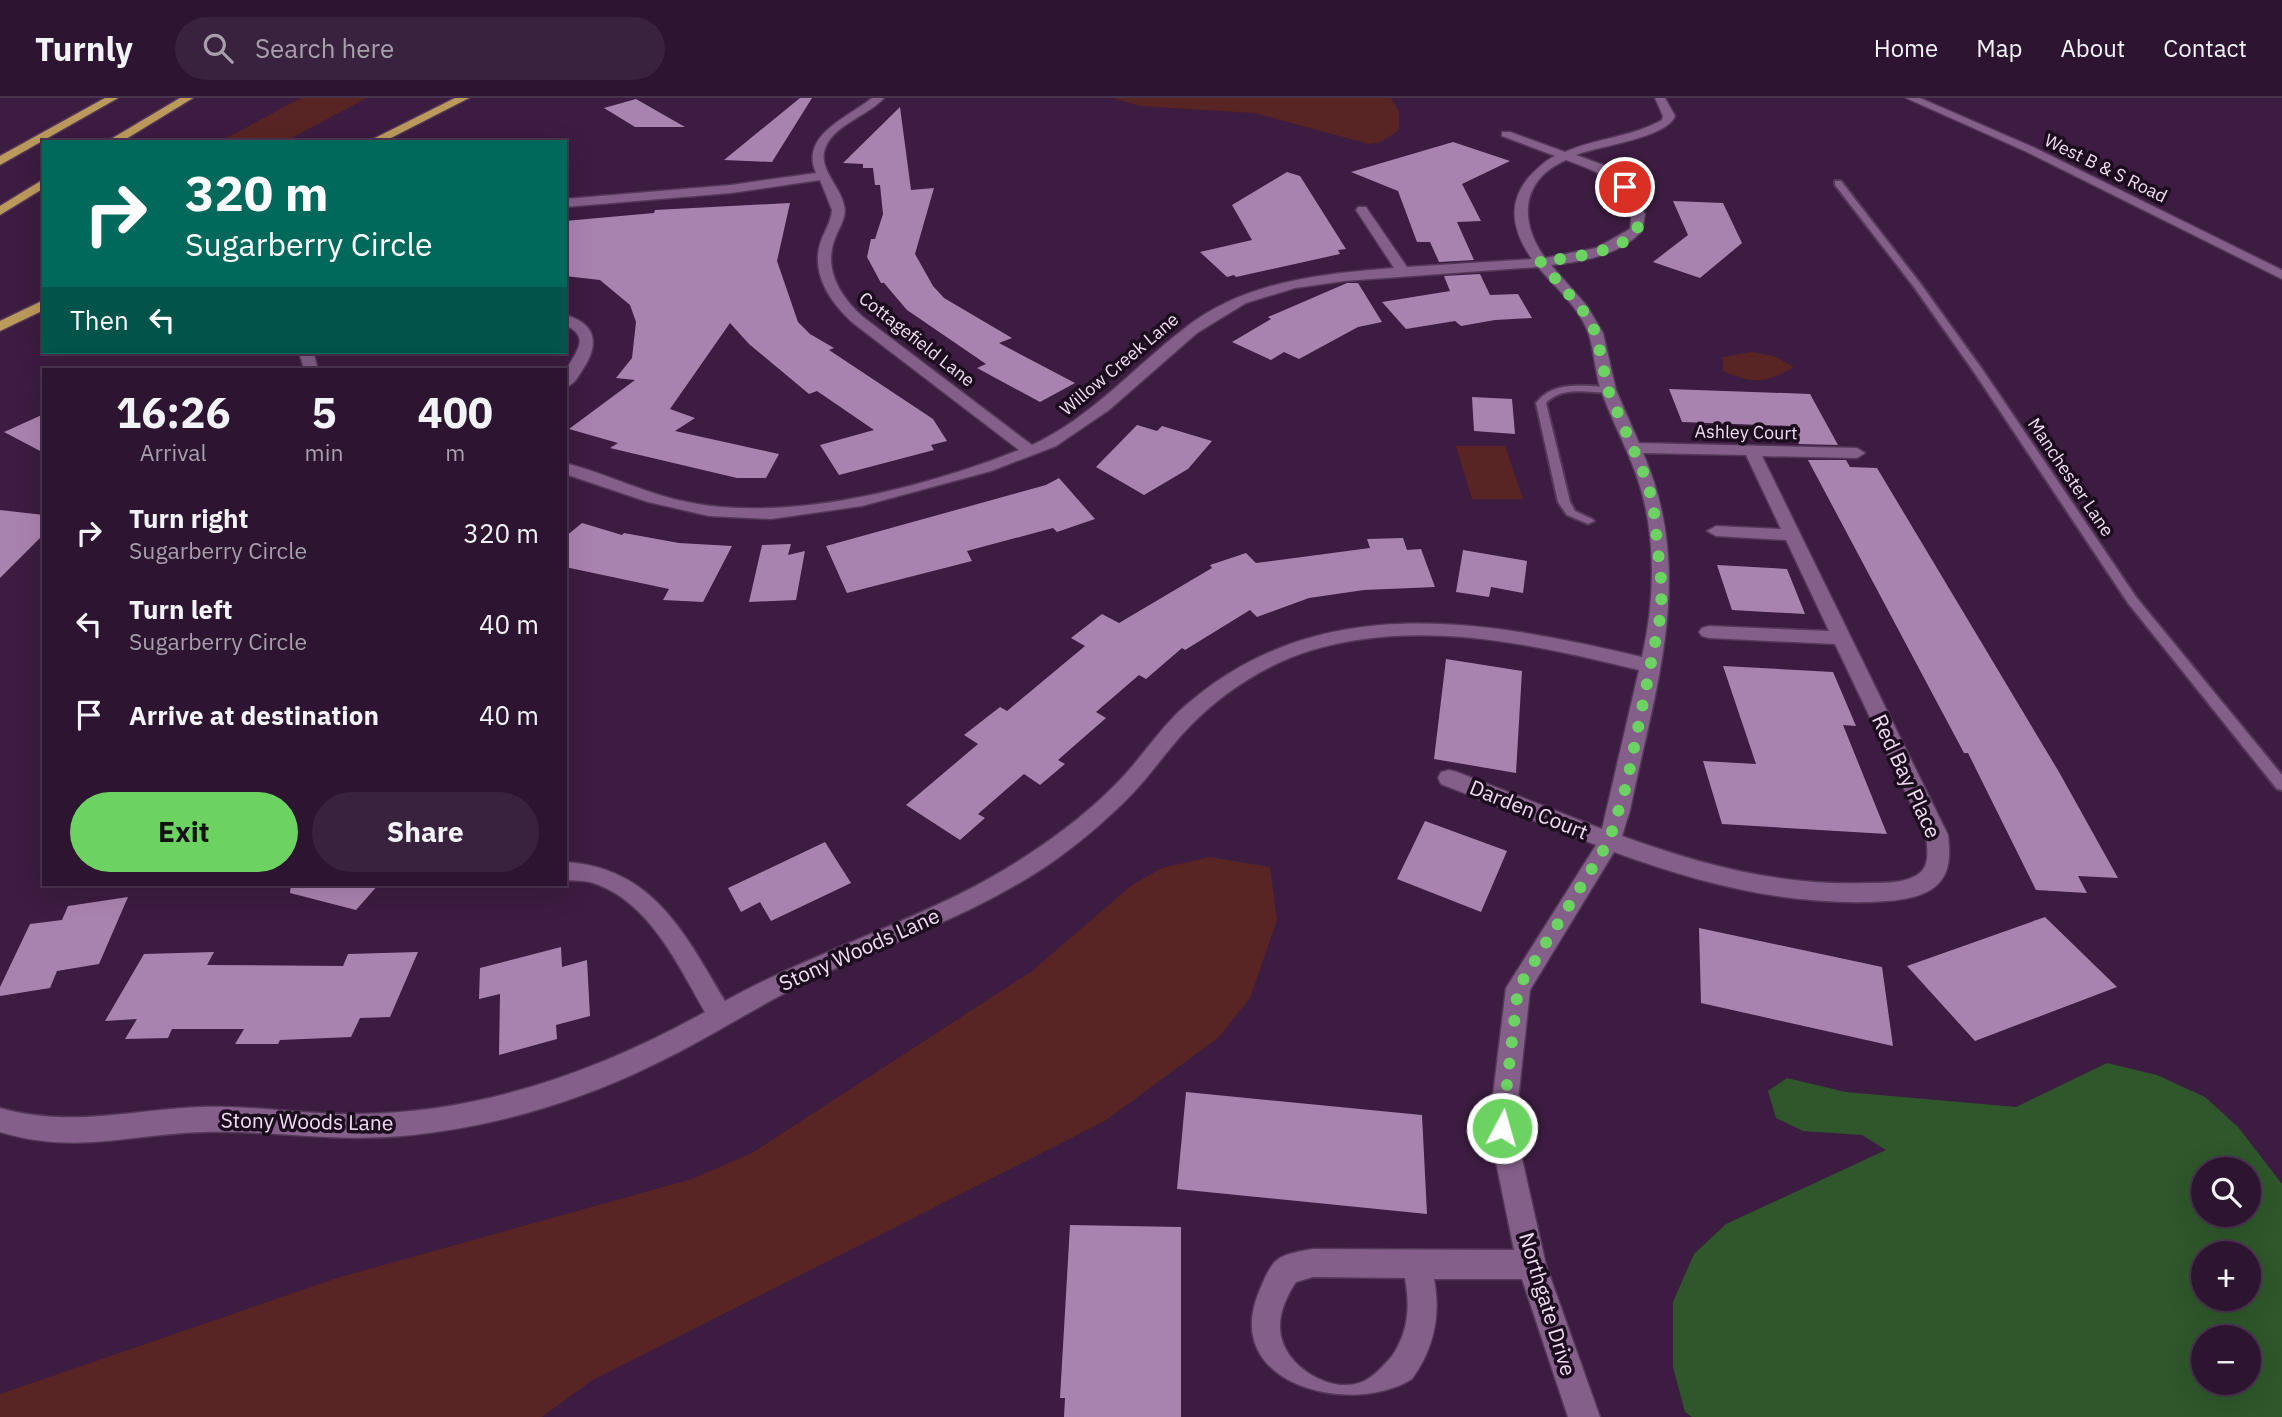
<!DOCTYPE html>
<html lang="en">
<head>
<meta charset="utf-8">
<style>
  :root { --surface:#2d1531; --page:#39223d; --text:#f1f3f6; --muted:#a79fab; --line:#48344d; --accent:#6cd362 }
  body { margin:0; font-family:"IBM Plex Sans",sans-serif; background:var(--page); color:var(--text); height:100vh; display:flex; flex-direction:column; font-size:26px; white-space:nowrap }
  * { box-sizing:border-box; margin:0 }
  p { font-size:23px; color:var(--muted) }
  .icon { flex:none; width:38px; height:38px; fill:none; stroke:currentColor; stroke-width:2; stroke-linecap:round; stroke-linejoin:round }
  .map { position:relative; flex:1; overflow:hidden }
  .drawer { position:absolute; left:42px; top:270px; width:525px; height:518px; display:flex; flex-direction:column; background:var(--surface); border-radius:0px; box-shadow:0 7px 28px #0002,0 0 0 2px var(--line) }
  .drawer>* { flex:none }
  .top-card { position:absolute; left:42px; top:42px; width:525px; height:214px; border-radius:0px; box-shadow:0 7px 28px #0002,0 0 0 2px var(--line); background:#00695c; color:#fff; overflow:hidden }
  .buttons { position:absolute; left:2191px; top:1059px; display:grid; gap:14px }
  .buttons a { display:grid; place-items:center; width:70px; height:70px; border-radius:50%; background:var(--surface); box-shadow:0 7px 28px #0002,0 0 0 2px var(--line); font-size:35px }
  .pin { position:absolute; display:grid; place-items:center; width:60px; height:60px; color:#fff; margin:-30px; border:4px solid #fff; border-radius:50%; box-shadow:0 2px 7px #0007 }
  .me { position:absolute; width:77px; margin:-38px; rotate:6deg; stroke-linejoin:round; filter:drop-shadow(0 0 5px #0008) }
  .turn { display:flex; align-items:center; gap:24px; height:147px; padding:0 28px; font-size:32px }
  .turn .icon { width:91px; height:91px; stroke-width:2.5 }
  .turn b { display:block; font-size:49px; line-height:60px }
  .then { display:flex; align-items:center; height:66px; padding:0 28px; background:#0003; gap:14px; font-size:26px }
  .eta { display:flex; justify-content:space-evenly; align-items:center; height:119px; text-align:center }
  .eta b { font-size:42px; font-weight:700; line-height:49px }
  .action { display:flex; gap:14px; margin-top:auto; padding:14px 28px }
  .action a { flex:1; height:80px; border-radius:42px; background:var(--accent); color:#111; font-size:28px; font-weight:700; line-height:80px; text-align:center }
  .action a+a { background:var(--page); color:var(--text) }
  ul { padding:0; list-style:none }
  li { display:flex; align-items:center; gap:21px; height:91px; padding:0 28px }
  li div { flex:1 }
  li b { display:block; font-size:26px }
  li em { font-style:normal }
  header { display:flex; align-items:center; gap:42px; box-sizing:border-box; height:98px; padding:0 35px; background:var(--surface); border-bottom:2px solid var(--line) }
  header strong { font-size:33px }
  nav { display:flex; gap:38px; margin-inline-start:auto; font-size:24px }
  .search { width:490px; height:63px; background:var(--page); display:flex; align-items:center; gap:18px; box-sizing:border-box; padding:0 24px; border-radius:38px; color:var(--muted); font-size:26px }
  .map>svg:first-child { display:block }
</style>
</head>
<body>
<header>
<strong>Turnly</strong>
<div class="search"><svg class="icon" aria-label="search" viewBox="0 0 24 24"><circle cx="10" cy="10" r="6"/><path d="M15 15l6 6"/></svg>Search here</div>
<nav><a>Home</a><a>Map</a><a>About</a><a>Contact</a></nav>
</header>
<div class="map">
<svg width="2282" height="1319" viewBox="0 0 2282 1319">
  <rect width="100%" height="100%" fill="#3c1c41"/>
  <g fill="#582424">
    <polygon points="301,0 367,0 284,44 219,44"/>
    <polygon points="1113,0 1391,0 1399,14 1399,32 1381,44 1369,46 1254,15 1140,8"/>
    <path d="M1752 254 1774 258 1794 269C1765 286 1754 286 1723 273V259Z"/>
    <polygon points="1456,348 1505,348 1523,401 1472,401"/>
    <polygon points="1210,759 1270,769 1277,822 1250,900 1219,939 1105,1023 591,1283 542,1319 0,1319 0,1296 337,1180 692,1081 752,1055 1032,873 1132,787 1162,770"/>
  </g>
  <path fill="#2f572b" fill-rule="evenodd" d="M2107 965 2157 977 2205 999 2238 1029 2282 1086V1319H1692L1685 1314 1673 1269V1204L1694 1156 1726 1126 1886 1052 1862 1037 1803 1033 1776 1020 1768 993 1787 980 1846 994 2016 1009ZM2203 1071H2249V1116H2203ZM2203 1155H2249V1200H2203ZM2203 1239H2249V1284H2203Z"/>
  <g fill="#a983af">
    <polygon points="800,0 812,0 772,64 724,62"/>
    <polygon points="636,1 685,29 635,29 604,10"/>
    <polygon points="900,9 911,92 934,90 915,156 933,188 944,200 1012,240 999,245 1075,285 1040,304 977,270 986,266 907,212 884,185 881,185 867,159 871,141 875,141 883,116 880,87 875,87 873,70 863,70 863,66 843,65"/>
    <polygon points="1453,44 1510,63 1462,86 1481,123 1457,124 1474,162 1439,164 1430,144 1417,144 1398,93 1351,74"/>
    <polygon points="1287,74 1300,78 1346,151 1338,152 1340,156 1236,179 1234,177 1227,179 1200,154 1252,142 1232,107"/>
    <polygon points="1673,103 1723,105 1742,145 1700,180 1653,164 1688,137"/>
    <polygon points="790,105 777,163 798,224 810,236 834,250 829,252 933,321 947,343 931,347 934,352 839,377 820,347 874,332 817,293 809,296 749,246 730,225 670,311 695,320 675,333 779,356 766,380 737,380 610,350 618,345 569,331 635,282 616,280 632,260 636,224 630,207 600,182 565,178 565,123 654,115 655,112"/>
    <polygon points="1480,176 1490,197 1518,196 1532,220 1495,222 1461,228 1455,223 1406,231 1382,204 1450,193 1444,178"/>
    <polygon points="1347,185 1358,185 1382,224 1358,229 1299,261 1284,254 1271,262 1232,244 1271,221 1268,219"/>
    <polygon points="1669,291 1810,296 1838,347 1799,346 1790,328 1682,324"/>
    <polygon points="1472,299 1512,301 1515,336 1474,333"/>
    <polygon points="44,316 44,355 4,334"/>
    <polygon points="1137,327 1157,333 1162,328 1212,343 1188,371 1144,397 1096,369"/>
    <polygon points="1808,362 1846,362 1850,369 1877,370 2059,674 2118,780 2078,778 2087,795 2036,792 1968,655 1964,655"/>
    <polygon points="1059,380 1095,421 1057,434 1053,430 967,453 972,463 847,495 826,448 1046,387"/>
    <polygon points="0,412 44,417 44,436 0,480"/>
    <polygon points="582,425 622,437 624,435 679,445 732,448 703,504 663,502 669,491 565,469 565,439"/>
    <polygon points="1403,440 1407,452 1421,451 1435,489 1364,492 1309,500 1257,519 1250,512 1185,552 1182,550 1146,581 1139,577 1096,614 1106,620 1058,662 1065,666 1040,687 1024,676 978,716 985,720 960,742 906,707 978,646 964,637 1000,609 1007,613 1085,548 1071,540 1102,516 1119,525 1212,470 1210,467 1246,455 1256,465 1370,450 1367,441"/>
    <polygon points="791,446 788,457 805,453 796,502 749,504 762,447"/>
    <polygon points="1463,452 1527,463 1523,495 1491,489 1489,499 1456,494"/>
    <polygon points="1717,467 1787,471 1805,516 1732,512"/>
    <polygon points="1446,561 1522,573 1516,675 1434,661"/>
    <polygon points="1723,568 1833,574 1856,628 1843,627 1887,736 1722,726 1703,663 1756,666"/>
    <polygon points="1425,723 1507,753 1481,814 1397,781"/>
    <polygon points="825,744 851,785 771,823 760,804 741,814 728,790"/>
    <polygon points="291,786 379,786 356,812 290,795"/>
    <polygon points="128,799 99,866 57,873 50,890 0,898 0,889 30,826 62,822 68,808"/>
    <polygon points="2045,819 2117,889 1975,943 1907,868"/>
    <polygon points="1699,830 1882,869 1893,948 1701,905"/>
    <polygon points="561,849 562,869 587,862 590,918 556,927 557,941 499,957 500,896 479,901 480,870"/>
    <polygon points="214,854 207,867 343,868 348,856 418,854 390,919 360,920 351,939 280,942 278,946 235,946 244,931 172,931 168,940 125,941 137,921 105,923 144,856"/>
    <polygon points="1186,994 1422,1017 1427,1116 1177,1091"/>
    <polygon points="1070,1127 1181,1129 1181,1319 1064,1319 1065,1300 1060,1300"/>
  </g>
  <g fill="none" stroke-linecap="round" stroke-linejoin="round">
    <g stroke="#543858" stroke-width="4">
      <g id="lane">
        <polygon points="1835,83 1841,83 1920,185 1982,271 2136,499 2282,677 2282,692 2277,691 2128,505 1974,274 1914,189 1835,87"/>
        <path d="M1591 288 1608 289 1613 292 1608 295C1588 294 1561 288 1546 305L1570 404 1575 413 1592 421 1594 423 1588 426 1567 417 1558 404 1536 305C1550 287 1570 287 1591 288Z"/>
      </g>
    </g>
    <g stroke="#543858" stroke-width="3">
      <g id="street">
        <path d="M872 0H884C868 18 837 25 826 48 816 70 840 87 844 107 847 119 840 128 836 138 822 170 840 198 863 219L1032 347C1092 319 1134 269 1185 230 1245 183 1321 176 1394 170L1356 112 1358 109H1366L1407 169 1532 161C1513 134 1506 106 1529 79 1537 71 1544 63 1555 58L1502 38V34H1510L1565 54C1596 40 1632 39 1662 22L1663 18 1655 0H1665L1675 18C1667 40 1598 48 1576 57L1614 71 1629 86 1645 116 1642 133C1620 157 1582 164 1551 167L1587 208 1603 235 1616 292 1639 345 1857 350 1865 355 1857 360 1762 358 1948 737C1950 755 1951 774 1937 787 1921 802 1891 803 1870 804 1778 806 1700 785 1614 754L1530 892 1515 1030 1546 1167 1600 1319H1568L1522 1181H1434C1441 1218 1434 1250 1412 1281 1351 1319 1220 1287 1259 1194 1263 1184 1269 1168 1277 1162 1286 1155 1302 1153 1313 1151L1514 1152 1489 1030 1506 890 1596 747 1441 686 1438 680 1441 674 1449 672 1457 674 1602 731 1639 572C1532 546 1420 520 1312 552 1268 565 1222 595 1191 627 1170 648 1153 674 1133 695 1110 719 1084 741 1058 760 984 813 899 841 817 879 763 904 713 938 659 964 580 1004 490 1030 402 1038 335 1044 270 1032 204 1034 130 1036 75 1057 0 1034V1010C71 1030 129 1012 199 1009 253 1007 305 1017 358 1016 481 1015 599 973 705 914 678 867 649 803 593 785 584 782 574 783 565 782V764C653 769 685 836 725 903 824 848 935 819 1029 756 1061 735 1092 711 1119 683 1142 659 1160 630 1185 608 1319 491 1484 522 1642 559 1655 501 1657 437 1637 379 1627 350 1612 323 1602 295 1595 277 1595 256 1589 237 1581 211 1555 189 1538 169L1344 183 1295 190 1246 205 1197 235 1109 312 1056 348 991 373 862 408 771 421 709 418 648 404 565 376V365C608 376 648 397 692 405 792 424 925 389 1019 352L853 225C830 204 810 175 821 143 825 132 831 124 832 112L820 82 731 95 565 109V101L731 87 816 75C799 37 849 19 872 0ZM1566 62C1599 74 1638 88 1630 131L1596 150 1545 160C1519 124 1520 82 1566 62ZM1643 355 1746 357 1781 431 1716 428 1707 433 1716 438 1786 442 1829 533 1709 528 1702 530 1699 534 1702 538 1709 540 1835 546 1926 737C1927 748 1930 764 1922 773 1909 786 1883 785 1866 785 1780 788 1702 767 1622 738L1630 712C1655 590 1696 476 1643 355ZM1313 1179 1405 1180C1410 1209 1409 1233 1392 1258 1384 1267 1375 1278 1364 1283 1336 1297 1293 1273 1283 1245 1275 1224 1284 1202 1296 1184Z"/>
        <polygon points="1906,0 1920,0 2035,50 2282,172 2282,181 2027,54"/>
        <path d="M565 217C599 226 599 249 581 274 577 281 573 287 565 289 565 285 564 281 565 277 569 259 596 241 565 227Z"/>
        <polygon points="299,254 313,254 318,271 304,271"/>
      </g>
    </g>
    <g stroke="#543858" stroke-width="3">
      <g id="highway">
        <polygon points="105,0 118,0 0,67 0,58"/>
        <polygon points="180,0 193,0 121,44 106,44"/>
        <polygon points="455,0 469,0 383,44 367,44"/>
        <polygon points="44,81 44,90 0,117 0,108"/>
        <polygon points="44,202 44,212 0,233 0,223"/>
      </g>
    </g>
    <use href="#lane" fill="#835f89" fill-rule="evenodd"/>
    <use href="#street" fill="#835f89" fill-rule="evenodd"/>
    <use href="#highway" fill="#bc9a5b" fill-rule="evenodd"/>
  </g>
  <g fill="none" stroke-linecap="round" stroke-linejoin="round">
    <path stroke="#6cd362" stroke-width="12" stroke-dasharray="0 21.6" d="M1502 1030 1518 890 1609 743 1627 685 1660 520 1662 491 1653 404 1645 378 1608 292 1596 235 1582 211 1540 163C1563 161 1636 154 1639 124 1641 113 1630 98 1625 89"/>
  </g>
  <g text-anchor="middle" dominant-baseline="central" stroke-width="7" stroke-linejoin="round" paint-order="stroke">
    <g font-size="18" fill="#f1dcf4" stroke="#1b0d1e">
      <text transform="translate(2106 70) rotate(26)">West B &amp; S Road</text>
      <text transform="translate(917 241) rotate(38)">Cottagefield Lane</text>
      <text transform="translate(1119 266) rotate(-40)">Willow Creek Lane</text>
      <text transform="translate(1746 334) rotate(1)">Ashley Court</text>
      <text transform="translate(2071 379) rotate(56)">Manchester Lane</text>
    </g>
    <g font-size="21" fill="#f1dcf4" stroke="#1b0d1e">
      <text transform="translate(1907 678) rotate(65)">Red Bay Place</text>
      <text transform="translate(1529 711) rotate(22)">Darden Court</text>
      <text transform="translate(859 851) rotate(-24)">Stony Woods Lane</text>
      <text transform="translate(307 1023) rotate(1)">Stony Woods Lane</text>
      <text transform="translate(1548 1206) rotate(73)">Northgate Drive</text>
    </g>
  </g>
</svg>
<div class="buttons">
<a><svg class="icon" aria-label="search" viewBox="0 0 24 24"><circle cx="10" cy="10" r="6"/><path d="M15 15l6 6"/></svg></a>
<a>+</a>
<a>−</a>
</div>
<div class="pin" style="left:1625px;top:89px;background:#d93025"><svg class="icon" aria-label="arrive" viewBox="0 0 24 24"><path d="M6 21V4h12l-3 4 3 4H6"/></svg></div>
<svg class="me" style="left:1502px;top:1030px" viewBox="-20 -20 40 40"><circle r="17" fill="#6cd362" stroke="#fff" stroke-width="3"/><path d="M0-11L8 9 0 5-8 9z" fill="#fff"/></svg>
<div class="top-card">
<div class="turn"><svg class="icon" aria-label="right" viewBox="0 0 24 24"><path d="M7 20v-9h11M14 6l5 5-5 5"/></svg><div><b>320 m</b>Sugarberry Circle</div></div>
<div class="then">Then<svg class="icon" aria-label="left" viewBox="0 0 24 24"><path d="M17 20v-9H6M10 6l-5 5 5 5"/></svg></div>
</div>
<section class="drawer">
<div class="eta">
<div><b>16:26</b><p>Arrival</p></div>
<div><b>5</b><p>min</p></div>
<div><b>400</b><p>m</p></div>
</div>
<ul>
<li><svg class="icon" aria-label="right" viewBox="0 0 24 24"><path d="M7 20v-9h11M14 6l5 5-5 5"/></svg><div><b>Turn right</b><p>Sugarberry Circle</p></div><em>320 m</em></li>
<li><svg class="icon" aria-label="left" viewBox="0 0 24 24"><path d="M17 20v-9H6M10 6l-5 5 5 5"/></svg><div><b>Turn left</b><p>Sugarberry Circle</p></div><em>40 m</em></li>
<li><svg class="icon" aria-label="arrive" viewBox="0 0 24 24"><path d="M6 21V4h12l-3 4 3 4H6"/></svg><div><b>Arrive at destination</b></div><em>40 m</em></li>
</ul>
<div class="action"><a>Exit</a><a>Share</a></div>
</section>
</div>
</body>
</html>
